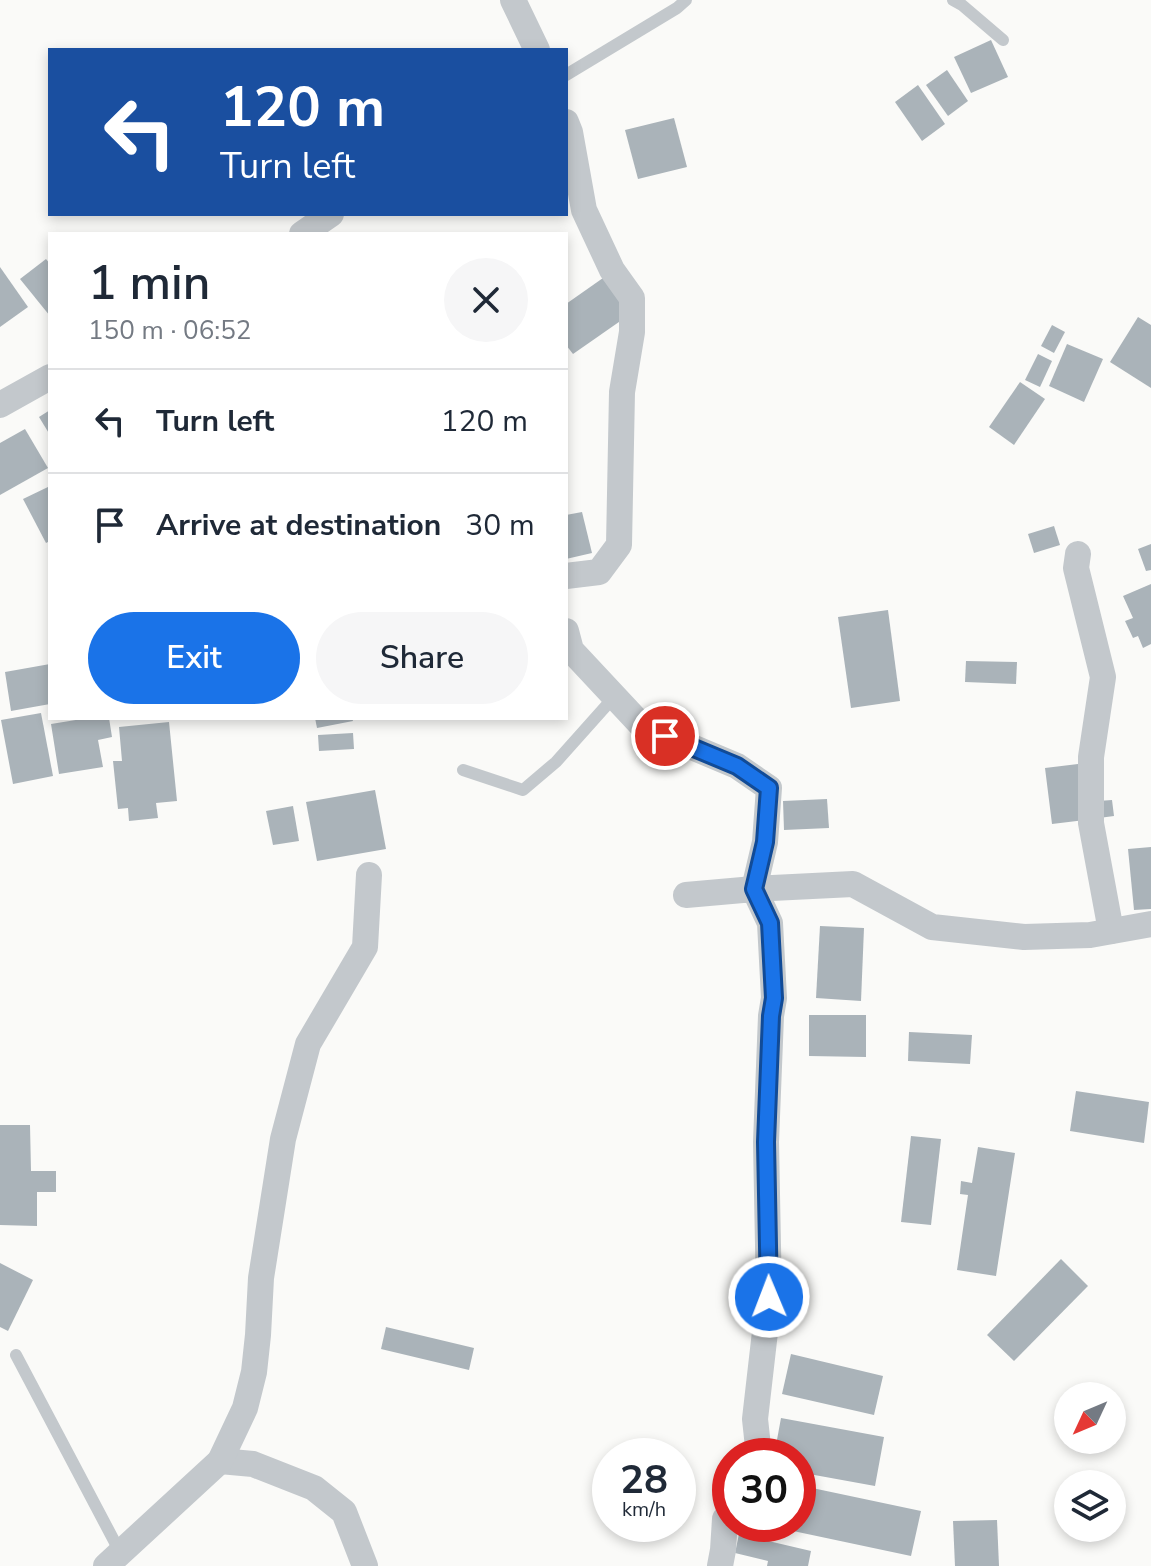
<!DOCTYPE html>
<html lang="en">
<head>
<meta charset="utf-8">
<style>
  :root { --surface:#fff; --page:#f6f6f7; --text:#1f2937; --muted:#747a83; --line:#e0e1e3; --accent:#1a73e8 }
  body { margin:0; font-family:"Nunito Sans",sans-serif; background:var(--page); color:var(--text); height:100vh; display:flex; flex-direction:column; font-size:30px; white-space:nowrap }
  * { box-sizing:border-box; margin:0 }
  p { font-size:26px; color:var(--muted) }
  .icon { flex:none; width:44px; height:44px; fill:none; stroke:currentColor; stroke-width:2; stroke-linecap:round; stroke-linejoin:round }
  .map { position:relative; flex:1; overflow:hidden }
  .details { position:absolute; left:48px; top:232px; width:520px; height:488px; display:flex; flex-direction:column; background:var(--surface); border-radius:0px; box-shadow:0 4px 12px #0003 }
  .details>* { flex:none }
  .hud { position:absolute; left:48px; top:48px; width:520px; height:168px; border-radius:0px; box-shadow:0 4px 12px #0003; background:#1a4fa0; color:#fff; overflow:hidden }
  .needle { width:52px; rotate:226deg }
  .tools { position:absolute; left:1054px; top:1382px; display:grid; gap:16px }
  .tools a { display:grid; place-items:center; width:72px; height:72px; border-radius:50%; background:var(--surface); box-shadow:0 4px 12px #0003; font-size:40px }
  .speed { position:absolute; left:592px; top:1438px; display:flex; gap:16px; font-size:40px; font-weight:700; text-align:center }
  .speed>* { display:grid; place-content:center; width:104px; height:104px; border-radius:50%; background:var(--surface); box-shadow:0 4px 12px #0003; line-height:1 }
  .speed small { font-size:20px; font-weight:400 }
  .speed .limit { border:12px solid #d22; background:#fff; color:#111 }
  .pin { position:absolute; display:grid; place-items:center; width:68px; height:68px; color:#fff; margin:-34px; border:4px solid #fff; border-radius:50%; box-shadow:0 2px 8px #0007 }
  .me { position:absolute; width:88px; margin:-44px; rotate:359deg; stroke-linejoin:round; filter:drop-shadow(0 0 6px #0008) }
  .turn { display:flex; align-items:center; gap:28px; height:168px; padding:0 40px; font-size:36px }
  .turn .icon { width:104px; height:104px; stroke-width:2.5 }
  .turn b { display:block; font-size:56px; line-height:68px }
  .round { display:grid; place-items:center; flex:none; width:84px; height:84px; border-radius:42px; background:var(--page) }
  .headline { display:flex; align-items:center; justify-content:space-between; height:136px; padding:0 40px }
  h1 { font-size:48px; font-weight:600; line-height:60px }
  .button { display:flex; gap:16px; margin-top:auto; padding:16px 40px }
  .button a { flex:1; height:92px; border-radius:48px; background:var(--accent); color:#fff; font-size:32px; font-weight:600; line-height:92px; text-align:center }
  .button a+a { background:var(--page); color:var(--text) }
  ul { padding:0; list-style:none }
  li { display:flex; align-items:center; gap:24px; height:104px; padding:0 40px; border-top:2px solid var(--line) }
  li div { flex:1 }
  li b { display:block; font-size:30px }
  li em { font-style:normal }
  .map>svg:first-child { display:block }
</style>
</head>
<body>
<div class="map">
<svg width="1151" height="1566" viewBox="0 0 1151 1566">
  <rect width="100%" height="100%" fill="#fafaf8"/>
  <g fill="#aab3b9">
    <polygon points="991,40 1008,77 971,93 954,57"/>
    <polygon points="947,70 968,101 948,116 926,85"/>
    <polygon points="918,85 945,124 922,141 895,102"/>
    <polygon points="674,118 687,167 638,179 625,130"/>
    <polygon points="46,259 50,264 50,316 20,279"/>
    <polygon points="0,267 28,307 0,327"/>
    <polygon points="603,278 629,315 573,354 566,345 566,304"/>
    <polygon points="1138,317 1151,325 1151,388 1110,362"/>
    <polygon points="1052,325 1065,332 1054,353 1041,346"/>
    <polygon points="1067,344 1103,359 1084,402 1049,386"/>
    <polygon points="1038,354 1052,361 1040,387 1025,380"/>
    <polygon points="1020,382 1045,399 1014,445 989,427"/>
    <polygon points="50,410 50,435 39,417"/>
    <polygon points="25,429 48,468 0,495 0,443"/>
    <polygon points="50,486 50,541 46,543 23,499"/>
    <polygon points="582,512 592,553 566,559 566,515"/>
    <polygon points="1054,526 1060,545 1034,553 1028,534"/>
    <polygon points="1151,544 1151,570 1146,571 1138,549"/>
    <polygon points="1151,584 1151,644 1143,648 1138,636 1133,638 1125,621 1133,618 1123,596"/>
    <polygon points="888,610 900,701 851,708 838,617"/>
    <polygon points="966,661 1017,662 1016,684 965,682"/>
    <polygon points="50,664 50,704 11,711 5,672"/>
    <polygon points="41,713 53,776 13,784 1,720"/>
    <polygon points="88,718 109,718 112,737 98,740 103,767 59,774 51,724"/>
    <polygon points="315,718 352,718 353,721 317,728"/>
    <polygon points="169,722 177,801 156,803 158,818 129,821 128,808 118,809 113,761 122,761 119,727"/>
    <polygon points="353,733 354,749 319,751 318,735"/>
    <polygon points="1078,764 1085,820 1052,824 1045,768"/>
    <polygon points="375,790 386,849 317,861 306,802"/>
    <polygon points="827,799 829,828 784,830 783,801"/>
    <polygon points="1112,800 1114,816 1099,818 1098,801"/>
    <polygon points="293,806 299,841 273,845 266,811"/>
    <polygon points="1151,847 1151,909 1134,910 1128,849"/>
    <polygon points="820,926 864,928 861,1001 816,998"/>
    <polygon points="809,1015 866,1015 866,1057 809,1056"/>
    <polygon points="909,1032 972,1035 970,1064 908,1061"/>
    <polygon points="1076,1091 1149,1102 1144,1143 1070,1131"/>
    <polygon points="0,1125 30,1125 31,1171 56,1171 56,1192 37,1192 37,1226 0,1225"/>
    <polygon points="911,1136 941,1139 931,1225 901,1222"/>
    <polygon points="978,1147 1015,1153 996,1276 957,1270 968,1195 960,1194 961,1181 972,1183"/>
    <polygon points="1061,1259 1088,1286 1014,1361 987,1335"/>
    <polygon points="0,1263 33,1280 8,1331 0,1327"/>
    <polygon points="386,1327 474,1348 469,1370 381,1349"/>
    <polygon points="791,1354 883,1376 874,1415 782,1394"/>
    <polygon points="781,1418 884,1437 875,1486 798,1472 798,1456 774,1456"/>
    <polygon points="798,1485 921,1511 911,1556 779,1528 779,1524 798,1524"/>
    <polygon points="997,1520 999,1566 955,1566 953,1521"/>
    <polygon points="739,1534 811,1551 808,1566 767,1566 768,1561 735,1553"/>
  </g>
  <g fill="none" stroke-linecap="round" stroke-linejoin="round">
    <g stroke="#c3c8cc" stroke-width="12">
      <polyline points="953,0 962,5 1003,40"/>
      <polyline points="566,75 677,8 686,0"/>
      <polyline points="463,770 523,790 556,762 614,697"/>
      <polyline points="16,1355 120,1552"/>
    </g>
    <g stroke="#c3c8cc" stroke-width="26">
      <polyline points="513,0 537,50"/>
      <polyline points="566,122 570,132 584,210 612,270 632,298 632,332 622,392 619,545 599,572 566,576"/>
      <polyline points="302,234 331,214"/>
      <polyline points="0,405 50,377"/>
      <polyline points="1078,554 1076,568 1103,677 1091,757 1091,823 1111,931"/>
      <polyline points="566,631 571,650 642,726 737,766 769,788 765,842 754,889 853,884 932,927 1024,937 1090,935 1151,924"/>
      <polyline points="686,895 754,889 770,923 774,998 771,1016 766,1142 769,1297 755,1419 759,1456"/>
      <polyline points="220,1461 253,1464 314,1488 344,1512 365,1566"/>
      <polyline points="106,1566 220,1461 245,1408 254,1372 258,1335 261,1278 283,1139 308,1044 365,947 369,875"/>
      <polyline points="720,1566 723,1550 725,1519 730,1519"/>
    </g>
  </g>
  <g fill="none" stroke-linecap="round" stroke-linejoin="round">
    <g stroke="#114b97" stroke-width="20">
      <polyline id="route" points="665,736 737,766 769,788 765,842 754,889 770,923 774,998 771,1016 766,1142 769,1297"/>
    </g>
    <use href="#route" stroke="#1a73e8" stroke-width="14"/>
  </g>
</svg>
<div class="tools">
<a><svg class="needle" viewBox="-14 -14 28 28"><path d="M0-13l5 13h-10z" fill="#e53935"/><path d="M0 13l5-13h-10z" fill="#747a83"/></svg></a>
<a><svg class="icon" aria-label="layers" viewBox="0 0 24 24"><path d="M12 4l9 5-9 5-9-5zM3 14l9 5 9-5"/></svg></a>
</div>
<div class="speed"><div>28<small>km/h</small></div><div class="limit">30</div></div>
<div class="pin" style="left:665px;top:736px;background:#d93025"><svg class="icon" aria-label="arrive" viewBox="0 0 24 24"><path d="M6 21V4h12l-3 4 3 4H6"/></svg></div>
<svg class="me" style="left:769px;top:1297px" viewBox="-20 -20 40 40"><circle r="17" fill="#1a73e8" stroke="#fff" stroke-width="3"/><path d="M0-11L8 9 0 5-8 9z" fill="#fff"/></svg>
<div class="hud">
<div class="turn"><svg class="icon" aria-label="left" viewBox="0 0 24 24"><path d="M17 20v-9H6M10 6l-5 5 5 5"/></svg><div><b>120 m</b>Turn left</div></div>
</div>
<section class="details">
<div class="headline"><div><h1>1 min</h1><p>150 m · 06:52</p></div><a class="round"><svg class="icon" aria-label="close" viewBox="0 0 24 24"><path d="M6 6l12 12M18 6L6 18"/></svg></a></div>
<ul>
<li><svg class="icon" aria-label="left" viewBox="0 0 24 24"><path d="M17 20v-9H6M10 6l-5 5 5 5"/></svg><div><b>Turn left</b></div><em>120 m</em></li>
<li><svg class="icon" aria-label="arrive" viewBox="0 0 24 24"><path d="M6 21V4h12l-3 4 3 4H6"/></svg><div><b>Arrive at destination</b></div><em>30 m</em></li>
</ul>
<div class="button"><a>Exit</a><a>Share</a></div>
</section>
</div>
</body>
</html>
